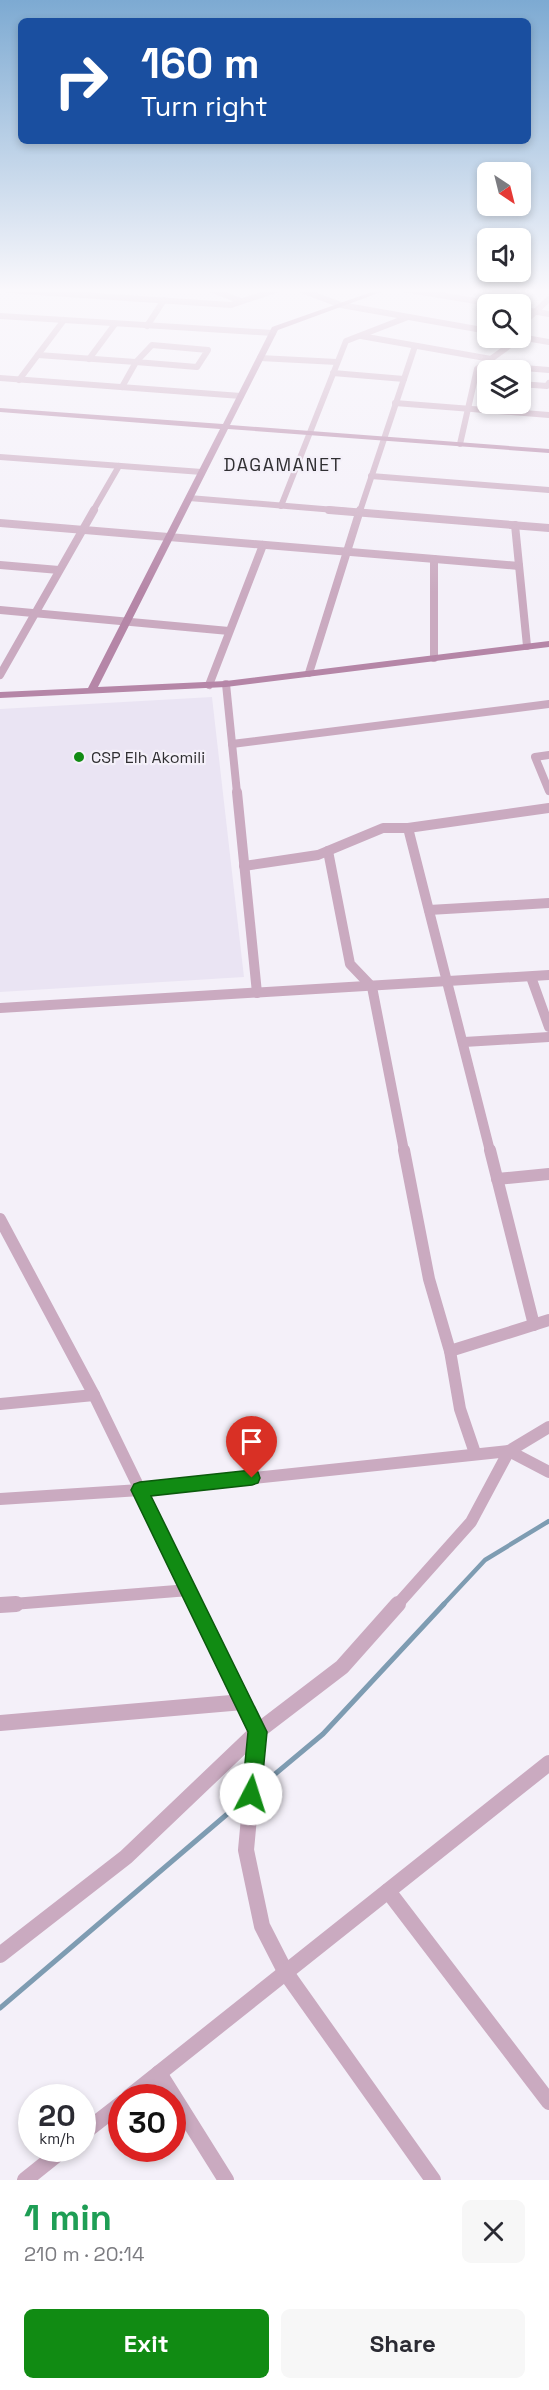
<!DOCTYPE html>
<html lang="en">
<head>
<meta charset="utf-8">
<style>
  :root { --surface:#fff; --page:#f7f7f7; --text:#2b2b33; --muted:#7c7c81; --accent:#118b13 }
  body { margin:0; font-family:"Space Grotesk",sans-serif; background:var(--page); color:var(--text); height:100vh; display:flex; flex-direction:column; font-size:22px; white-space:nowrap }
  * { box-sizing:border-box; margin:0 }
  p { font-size:20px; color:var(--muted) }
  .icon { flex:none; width:33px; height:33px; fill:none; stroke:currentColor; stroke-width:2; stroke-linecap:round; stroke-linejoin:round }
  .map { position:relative; height:2180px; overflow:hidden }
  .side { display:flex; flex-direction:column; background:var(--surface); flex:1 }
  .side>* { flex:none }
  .guide { position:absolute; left:18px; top:18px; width:513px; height:126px; border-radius:9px; box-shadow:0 3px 9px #0003; background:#1a4fa0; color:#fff; overflow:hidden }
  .needle { width:39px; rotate:145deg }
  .controls { position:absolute; left:477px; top:162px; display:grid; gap:12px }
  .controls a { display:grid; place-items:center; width:54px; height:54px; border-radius:9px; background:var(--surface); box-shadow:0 3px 9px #0003; font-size:30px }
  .speed { position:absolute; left:18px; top:2084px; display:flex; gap:12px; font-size:30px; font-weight:700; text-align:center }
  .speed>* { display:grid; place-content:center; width:78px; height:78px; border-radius:50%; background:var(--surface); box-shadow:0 3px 9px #0003; line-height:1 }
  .speed small { font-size:15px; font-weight:400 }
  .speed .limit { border:9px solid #d22; background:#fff; color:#111 }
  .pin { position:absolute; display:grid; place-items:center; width:51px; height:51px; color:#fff; margin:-62px -26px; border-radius:50% 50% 50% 0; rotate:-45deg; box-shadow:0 0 6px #0007 }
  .pin .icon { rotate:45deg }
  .me { position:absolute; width:66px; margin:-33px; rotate:5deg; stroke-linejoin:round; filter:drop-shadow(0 0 4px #0008) }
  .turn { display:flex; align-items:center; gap:21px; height:126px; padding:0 24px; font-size:27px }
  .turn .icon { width:78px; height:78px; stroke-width:2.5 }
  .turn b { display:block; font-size:42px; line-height:51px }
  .round { display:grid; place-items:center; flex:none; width:63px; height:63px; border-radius:9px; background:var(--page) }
  .head { display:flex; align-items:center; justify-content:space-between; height:102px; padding:0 24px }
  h1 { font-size:36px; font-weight:700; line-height:45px; color:#1e9e55 }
  .cta { display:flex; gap:12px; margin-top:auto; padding:12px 24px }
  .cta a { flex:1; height:69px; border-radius:9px; background:var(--accent); color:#fff; font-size:24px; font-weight:700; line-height:69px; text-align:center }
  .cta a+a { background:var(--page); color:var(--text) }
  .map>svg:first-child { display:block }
</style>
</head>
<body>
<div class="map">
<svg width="549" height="2180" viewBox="0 0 549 2180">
  <rect width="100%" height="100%" fill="#f4f0f9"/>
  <polygon fill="#eae4f3" points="212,697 244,977 0,992 0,709"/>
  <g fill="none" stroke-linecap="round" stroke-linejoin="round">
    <polyline stroke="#7e9cb2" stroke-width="4.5" points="443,1605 485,1560 549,1521"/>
    <g stroke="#7e9cb2" stroke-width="5">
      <polyline points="256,1790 323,1734 444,1604"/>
      <polyline points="0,2008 246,1798"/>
    </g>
    <g stroke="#caaac0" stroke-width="6">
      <polyline points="207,288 241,301"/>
      <polyline points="296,288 341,305 488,331"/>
      <polyline points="397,288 494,304"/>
      <polyline points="7,290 231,305 282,288"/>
      <polyline points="520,309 549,314"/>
      <polyline points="0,316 273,333"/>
      <polyline points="147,326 164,300"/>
      <polyline points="520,326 549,299"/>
      <polyline points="361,336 491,359"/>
      <polyline points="520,337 549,342"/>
      <polygon points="152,345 208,350 197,367 136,362"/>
      <polyline points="38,355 136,362"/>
      <polyline points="260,358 337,362"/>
      <polyline points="89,359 115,324"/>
      <polyline points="484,365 549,370"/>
      <polyline points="333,373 404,379"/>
      <polyline points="0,378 241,396"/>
      <polyline points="19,380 64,320"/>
      <polyline points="520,384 547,386 549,383"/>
      <polyline points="122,387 136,362"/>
      <polyline points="395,403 549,415"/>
      <polyline points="460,444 477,369 520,338"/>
      <polyline points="0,457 202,472"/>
      <polyline points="371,476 549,490"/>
      <polyline points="189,498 347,511"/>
      <polyline points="281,506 346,341 408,317"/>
      <polyline points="93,511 119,466"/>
      <polyline points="360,511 415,346"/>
    </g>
    <g stroke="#caaac0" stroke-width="8">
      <polyline points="329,510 549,528"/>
      <polyline points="0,523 519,566"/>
      <polyline points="515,525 527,646"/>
      <polyline points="434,559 434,658"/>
      <polyline points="0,565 59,570"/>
      <polyline points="0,610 229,631"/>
      <polyline points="309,673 360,510"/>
      <polyline points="0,675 94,510"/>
      <polyline points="226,684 237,793"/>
      <polyline points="209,685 263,545"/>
      <polyline points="232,744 549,704"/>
      <polyline points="549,755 535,757 549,791"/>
    </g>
    <g stroke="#caaac0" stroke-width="10">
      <polyline points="237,792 257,993"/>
      <polyline points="408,828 490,1151"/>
      <polyline points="328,851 350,964 372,987 404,1151"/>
      <polyline points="244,866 318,855 383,828 408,828 549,808"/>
      <polyline points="429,910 549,903"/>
      <polyline points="531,977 549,1027"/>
      <polyline points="0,1008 549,975"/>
      <polyline points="464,1042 549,1037"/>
    </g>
    <g stroke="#caaac0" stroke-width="12">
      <polyline points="404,1150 429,1279 450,1351 460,1409 475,1453"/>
      <polyline points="490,1150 534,1325"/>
      <polyline points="497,1179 549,1174"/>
      <polyline points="0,1219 94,1395 196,1605"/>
      <polyline points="450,1351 549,1320"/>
      <polyline points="0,1404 94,1395"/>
      <polyline points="0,1499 140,1490 509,1451 549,1472"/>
      <polyline points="0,1605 189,1590"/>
      <polyline points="397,1605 471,1522 509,1451 549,1427"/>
    </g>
    <g stroke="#caaac0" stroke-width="16">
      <polyline points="195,1604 257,1732 246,1850 262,1926 286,1973 433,2180"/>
      <polyline points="0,1605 16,1604"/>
      <polyline points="0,1723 243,1702"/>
      <polyline points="388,1891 549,2102"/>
      <polyline points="0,1955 126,1857 257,1732 342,1667 398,1604"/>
      <polyline points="159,2073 226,2180"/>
      <polyline points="129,2097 549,1763"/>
      <polyline points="82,2134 122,2103"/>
      <polyline points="25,2180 65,2148"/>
    </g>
    <polygon fill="#b586a7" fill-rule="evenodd" points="383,288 392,288 278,330 230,425 549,449 549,453 228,429 98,687 226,681 549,641 549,647 226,687 0,698 0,692 88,688 220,429 0,412 0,408 223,424 272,327"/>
  </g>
  <linearGradient id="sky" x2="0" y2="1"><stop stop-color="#7daad2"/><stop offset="0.49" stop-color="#faf8fc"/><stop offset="1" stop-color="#faf8fc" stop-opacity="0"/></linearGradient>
  <rect width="549" height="593" fill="url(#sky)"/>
  <polygon fill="#118b13" stroke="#0b5a0c" stroke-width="1.5" points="252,1470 258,1472 260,1478 258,1483 252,1485 151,1496 267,1732 261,1794 258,1801 251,1804 244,1801 242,1794 248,1732 131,1490 134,1484 140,1482"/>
  <circle fill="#118b13" stroke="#f4f0f9" stroke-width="2" cx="79" cy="757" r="6"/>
  <g text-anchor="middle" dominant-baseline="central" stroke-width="4.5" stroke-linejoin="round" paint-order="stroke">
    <g font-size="16" fill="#313033" stroke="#f4f0f9" text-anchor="start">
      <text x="91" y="757">CSP Elh Akomili</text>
    </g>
    <g font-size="18" letter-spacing="1.5" fill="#313033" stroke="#f4f0f9">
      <text x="283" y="464">DAGAMANET</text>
    </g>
  </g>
</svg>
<div class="controls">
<a><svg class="needle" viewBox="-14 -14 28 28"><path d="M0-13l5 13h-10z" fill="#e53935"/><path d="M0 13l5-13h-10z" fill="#7c7c81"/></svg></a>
<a><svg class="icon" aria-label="sound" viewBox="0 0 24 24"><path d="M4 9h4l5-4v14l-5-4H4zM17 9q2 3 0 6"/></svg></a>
<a><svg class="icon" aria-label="search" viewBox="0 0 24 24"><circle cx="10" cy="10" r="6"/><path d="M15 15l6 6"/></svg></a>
<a><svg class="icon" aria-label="layers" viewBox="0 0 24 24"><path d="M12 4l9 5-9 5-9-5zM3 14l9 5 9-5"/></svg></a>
</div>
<div class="speed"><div>20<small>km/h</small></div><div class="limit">30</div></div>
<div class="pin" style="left:252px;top:1478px;background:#d93025"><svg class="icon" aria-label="arrive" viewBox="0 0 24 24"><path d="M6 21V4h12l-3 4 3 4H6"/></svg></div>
<svg class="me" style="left:251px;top:1794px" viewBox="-20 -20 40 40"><circle r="19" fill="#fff"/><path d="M0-13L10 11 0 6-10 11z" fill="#118b13"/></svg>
<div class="guide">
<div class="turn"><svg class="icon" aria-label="right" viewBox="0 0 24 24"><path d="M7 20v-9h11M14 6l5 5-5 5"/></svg><div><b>160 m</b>Turn right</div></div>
</div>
</div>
<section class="side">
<div class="head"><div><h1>1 min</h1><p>210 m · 20:14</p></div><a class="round"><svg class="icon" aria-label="close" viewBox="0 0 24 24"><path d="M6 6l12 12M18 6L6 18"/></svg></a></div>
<div class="cta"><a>Exit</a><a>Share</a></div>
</section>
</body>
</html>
